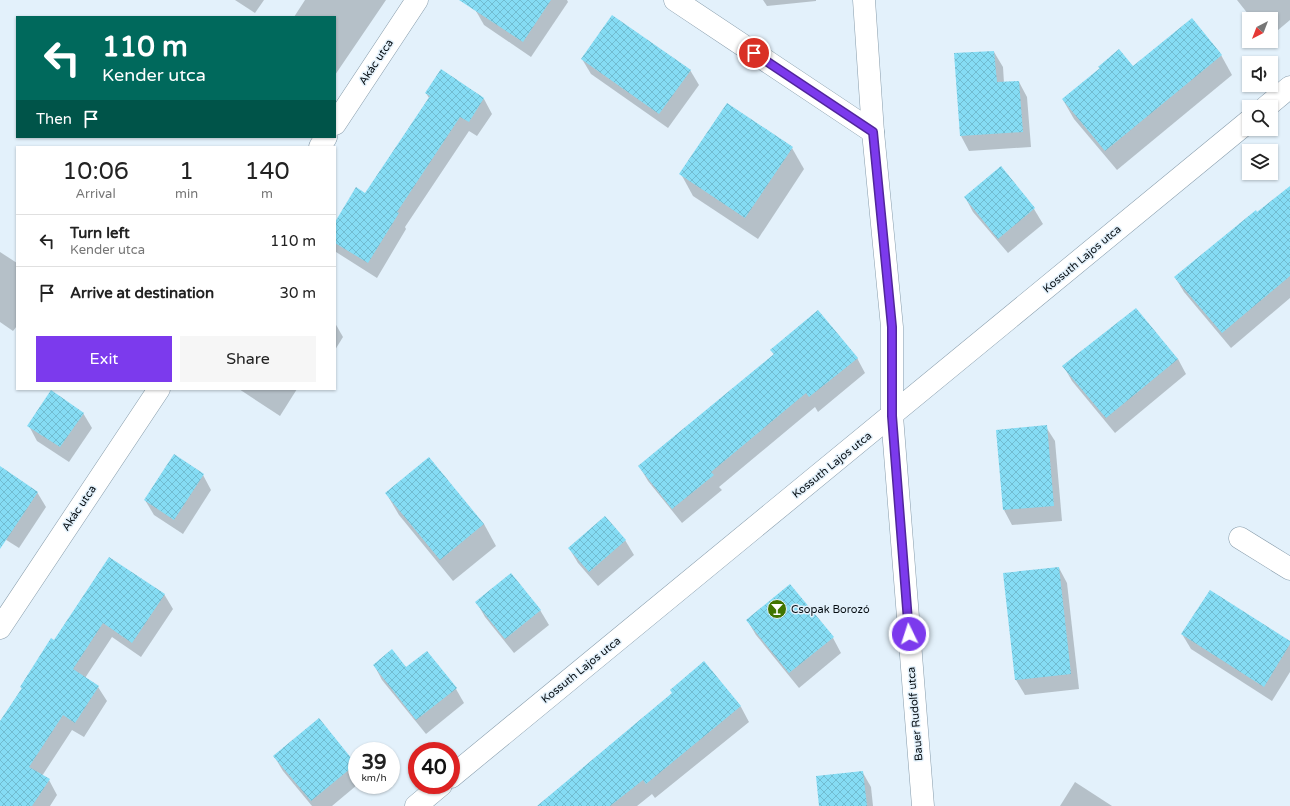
<!DOCTYPE html>
<html lang="en">
<head>
<meta charset="utf-8">
<style>
  :root { --surface:#fff; --page:#f6f6f6; --text:#222; --muted:#767676; --line:#e0e0e0; --accent:#7c3aed }
  body { margin:0; font-family:"Varela Round",sans-serif; background:var(--page); color:var(--text); height:100vh; display:flex; flex-direction:column; font-size:15px; white-space:nowrap }
  * { box-sizing:border-box; margin:0 }
  p { font-size:13px; color:var(--muted) }
  .icon { flex:none; width:22px; height:22px; fill:none; stroke:currentColor; stroke-width:2; stroke-linecap:round; stroke-linejoin:round }
  .map { position:relative; flex:1; overflow:hidden }
  .details { position:absolute; left:16px; top:146px; width:320px; height:244px; display:flex; flex-direction:column; background:var(--surface); border-radius:0px; box-shadow:0 1px 3px #0004 }
  .details>* { flex:none }
  .hud { position:absolute; left:16px; top:16px; width:320px; height:122px; border-radius:0px; box-shadow:0 1px 3px #0004; background:#00695c; color:#fff; overflow:hidden }
  .needle { width:26px; rotate:222deg }
  .tools { position:absolute; left:1242px; top:12px; display:grid; gap:8px }
  .tools a { display:grid; place-items:center; width:36px; height:36px; border-radius:0px; background:var(--surface); box-shadow:0 1px 3px #0004; font-size:20px }
  .speed { position:absolute; left:348px; top:742px; display:flex; gap:8px; font-size:20px; font-weight:700; text-align:center }
  .speed>* { display:grid; place-content:center; width:52px; height:52px; border-radius:50%; background:var(--surface); box-shadow:0 1px 3px #0004; line-height:1 }
  .speed small { font-size:10px; font-weight:400 }
  .speed .limit { border:6px solid #d22; background:#fff; color:#111 }
  .pin { position:absolute; display:grid; place-items:center; width:34px; height:34px; color:#fff; margin:-17px; border:2px solid #fff; border-radius:50%; box-shadow:0 1px 4px #0007 }
  .me { position:absolute; width:44px; margin:-22px; rotate:356deg; stroke-linejoin:round; filter:drop-shadow(0 0 3px #0008) }
  .turn { display:flex; align-items:center; gap:14px; height:84px; padding:0 20px; font-size:18px }
  .turn .icon { width:52px; height:52px; stroke-width:2.5 }
  .turn b { display:block; font-size:28px; line-height:34px }
  .then { display:flex; align-items:center; height:38px; padding:0 20px; background:#0003; gap:8px; font-size:15px }
  .eta { display:flex; justify-content:space-evenly; align-items:center; height:68px; text-align:center }
  .eta b { font-size:24px; font-weight:600; line-height:28px }
  .button { display:flex; gap:8px; margin-top:auto; padding:8px 20px }
  .button a { flex:1; height:46px; border-radius:0px; background:var(--accent); color:#fff; font-size:16px; font-weight:600; line-height:46px; text-align:center }
  .button a+a { background:var(--page); color:var(--text) }
  ul { padding:0; list-style:none }
  li { display:flex; align-items:center; gap:12px; height:52px; padding:0 20px; border-top:1px solid var(--line) }
  li div { flex:1 }
  li b { display:block; font-size:15px }
  li em { font-style:normal }
  .map>svg:first-child { display:block }
</style>
</head>
<body>
<div class="map">
<svg width="1290" height="806" viewBox="0 0 1290 806">
  <defs>
    <pattern id="building-cross-hatch" width="8" height="8" patternUnits="userSpaceOnUse"><rect width="8" height="8" fill="#85dcf4"/><path d="M0 0l8 8M0 8l8-8" fill="none" stroke="#71bcd0"/></pattern>
  </defs>
  <rect width="100%" height="100%" fill="#e3f1fb"/>
  <g fill="#0003">
    <polygon points="235,0 264,0 255,13"/>
    <polygon points="305,0 386,0 335,75 335,17 294,17"/>
    <polygon points="483,0 567,0 568,2 531,57 484,25 476,11"/>
    <polygon points="763,0 816,0 816,1 767,6"/>
    <polygon points="1237,0 1290,0 1290,20 1271,36 1271,19 1252,19"/>
    <polygon points="994,52 1003,67 1004,83 1019,82 1027,97 1031,147 969,151 961,136"/>
    <polygon points="1221,55 1232,75 1117,170 1074,119 1063,100 1133,67"/>
    <polygon points="582,59 690,70 699,85 668,128 591,74"/>
    <polygon points="441,71 484,99 492,114 477,136 469,131 405,227 406,229 377,278 336,252 335,224 366,194 429,98 426,93"/>
    <polygon points="792,148 804,169 758,239 693,196 681,174"/>
    <polygon points="1000,168 1034,209 1043,224 1008,253 973,212 965,197"/>
    <polygon points="1290,187 1290,298 1231,348 1184,292 1175,277"/>
    <polygon points="0,252 17,263 17,326 13,331 0,322"/>
    <polygon points="335,323 343,337 335,350"/>
    <polygon points="771,350 857,358 865,373 818,412 815,407 719,487 722,490 682,523 648,481 639,466 774,355"/>
    <polygon points="1178,359 1186,374 1115,433 1072,381 1064,367"/>
    <polygon points="239,389 297,389 280,416"/>
    <polygon points="83,413 92,428 69,462 37,441 29,426"/>
    <polygon points="1046,427 1055,441 1062,521 1012,525 1004,510 997,431"/>
    <polygon points="0,468 37,492 46,507 19,548 0,536"/>
    <polygon points="203,475 211,490 183,534 154,515 145,500"/>
    <polygon points="386,493 484,524 496,546 453,581 399,515"/>
    <polygon points="625,540 634,555 598,586 578,563 569,548"/>
    <polygon points="1059,568 1067,583 1079,689 1025,695 1016,680"/>
    <polygon points="164,594 173,609 141,657 112,637 85,678 98,687 107,701 84,737 72,730 42,776 49,780 57,795 50,806 0,806 0,723 22,689 21,687 54,641"/>
    <polygon points="477,603 540,610 549,625 514,653 485,617"/>
    <polygon points="747,620 833,638 841,653 799,688 756,635"/>
    <polygon points="1182,634 1290,642 1290,672 1272,701 1191,649"/>
    <polygon points="704,663 741,707 749,722 655,798 652,794 637,806 538,806 673,693"/>
    <polygon points="374,665 406,669 456,689 464,703 426,734 382,680"/>
    <polygon points="319,720 357,767 357,785 332,806 312,806 283,771 274,756"/>
    <polygon points="863,773 871,787 873,806 820,806"/>
    <polygon points="1075,782 1112,806 1060,806"/>
  </g>
  <g fill="url(#building-cross-hatch)">
    <polygon points="459,0 551,0 523,42"/>
    <polygon points="612,15 691,70 659,114 581,59"/>
    <polygon points="1192,18 1222,55 1105,151 1062,99 1100,68 1098,67 1119,49 1133,66"/>
    <polygon points="994,51 997,82 1019,81 1023,132 960,136 954,53"/>
    <polygon points="441,69 484,98 469,122 460,117 397,212 399,213 368,263 335,243 335,222 356,187 365,193 430,96 425,93"/>
    <polygon points="727,103 793,147 745,218 679,174"/>
    <polygon points="1001,166 1035,208 998,239 964,197"/>
    <polygon points="1290,186 1290,276 1222,333 1174,277 1256,210 1257,212"/>
    <polygon points="1136,308 1178,359 1106,418 1062,366"/>
    <polygon points="818,310 858,358 809,397 806,393 711,472 714,475 672,509 638,466 774,354 770,350"/>
    <polygon points="51,390 84,413 60,447 27,426"/>
    <polygon points="1047,425 1054,506 1003,510 996,430"/>
    <polygon points="174,454 204,474 174,520 144,500"/>
    <polygon points="429,457 484,524 440,560 385,493"/>
    <polygon points="0,466 38,492 0,549"/>
    <polygon points="605,516 626,540 589,572 568,548"/>
    <polygon points="109,557 165,594 132,643 103,623 73,669 99,686 75,723 63,715 29,767 50,779 32,806 0,806 0,721 22,688 20,687 51,638 54,640"/>
    <polygon points="1059,567 1071,674 1015,680 1003,573"/>
    <polygon points="511,573 541,610 505,639 475,602"/>
    <polygon points="790,584 834,637 789,673 746,620"/>
    <polygon points="1210,590 1290,641 1290,644 1264,687 1181,634"/>
    <polygon points="392,649 406,667 427,651 457,688 416,720 373,665"/>
    <polygon points="704,661 741,706 646,784 643,780 610,806 537,806 672,693 670,690"/>
    <polygon points="319,718 356,764 311,801 273,756"/>
    <polygon points="863,771 867,806 819,806 816,776"/>
  </g>
  <g fill="none" stroke-linecap="round" stroke-linejoin="round">
    <g stroke="#879cab" stroke-width="23">
      <g id="minor">
        <polyline points="675,0 873,132"/>
        <polyline points="335,124 417,0"/>
        <polyline points="320,147 326,137"/>
        <polyline points="1240,538 1290,569"/>
        <polyline points="0,628 159,389"/>
      </g>
    </g>
    <g stroke="#879cab" stroke-width="23">
      <polyline id="tertiary" points="864,0 873,132 892,327 892,416 923,806"/>
    </g>
    <g stroke="#879cab" stroke-width="23">
      <g id="secondary">
        <polyline points="1266,107 1290,87"/>
        <polyline points="451,777 1249,121"/>
        <polyline points="416,806 441,785"/>
      </g>
    </g>
    <use href="#minor" stroke="#fff" stroke-width="22"/>
    <use href="#tertiary" stroke="#fff" stroke-width="22"/>
    <use href="#secondary" stroke="#fff" stroke-width="22"/>
  </g>
  <g fill="none" stroke-linecap="round" stroke-linejoin="round">
    <g stroke="#51269a" stroke-width="10">
      <polyline id="route" points="754,53 873,132 892,327 892,416 909,634"/>
    </g>
    <use href="#route" stroke="#7c3aed" stroke-width="7"/>
  </g>
  <defs>
    <g id="bar-disc" transform="scale(1)"><circle r="9.5" fill="#417500" stroke="#e3f1fb"/><path d="M-6-5H6L.8 .8V4.5H3.5V6h-7V4.5H-.8V.8Z" fill="#fff"/></g>
  </defs>
  <g fill-rule="evenodd">
    <use href="#bar-disc" x="777" y="609"/>
  </g>
  <g text-anchor="middle" dominant-baseline="central" stroke-width="3" stroke-linejoin="round" paint-order="stroke">
    <g font-size="11" fill="#060d12" stroke="#e3f1fb">
      <text transform="translate(376 62) rotate(-56)">Akác utca</text>
      <text transform="translate(1082 259) rotate(-40)">Kossuth Lajos utca</text>
      <text transform="translate(832 465) rotate(-39)">Kossuth Lajos utca</text>
      <text transform="translate(79 508) rotate(-56)">Akác utca</text>
      <text transform="translate(581 670) rotate(-39)">Kossuth Lajos utca</text>
      <text transform="translate(915 714) rotate(-95)">Bauer Rudolf utca</text>
    </g>
    <g font-size="11" fill="#060d12" stroke="#e3f1fb" text-anchor="start">
      <text x="791" y="609">Csopak Borozó</text>
    </g>
  </g>
</svg>
<div class="tools">
<a><svg class="needle" viewBox="-14 -14 28 28"><path d="M0-13l5 13h-10z" fill="#e53935"/><path d="M0 13l5-13h-10z" fill="#767676"/></svg></a>
<a><svg class="icon" aria-label="sound" viewBox="0 0 24 24"><path d="M4 9h4l5-4v14l-5-4H4zM17 9q2 3 0 6"/></svg></a>
<a><svg class="icon" aria-label="search" viewBox="0 0 24 24"><circle cx="10" cy="10" r="6"/><path d="M15 15l6 6"/></svg></a>
<a><svg class="icon" aria-label="layers" viewBox="0 0 24 24"><path d="M12 4l9 5-9 5-9-5zM3 14l9 5 9-5"/></svg></a>
</div>
<div class="speed"><div>39<small>km/h</small></div><div class="limit">40</div></div>
<div class="pin" style="left:754px;top:53px;background:#d93025"><svg class="icon" aria-label="arrive" viewBox="0 0 24 24"><path d="M6 21V4h12l-3 4 3 4H6"/></svg></div>
<svg class="me" style="left:909px;top:634px" viewBox="-20 -20 40 40"><circle r="17" fill="#7c3aed" stroke="#fff" stroke-width="3"/><path d="M0-11L8 9 0 5-8 9z" fill="#fff"/></svg>
<div class="hud">
<div class="turn"><svg class="icon" aria-label="left" viewBox="0 0 24 24"><path d="M17 20v-9H6M10 6l-5 5 5 5"/></svg><div><b>110 m</b>Kender utca</div></div>
<div class="then">Then<svg class="icon" aria-label="arrive" viewBox="0 0 24 24"><path d="M6 21V4h12l-3 4 3 4H6"/></svg></div>
</div>
<section class="details">
<div class="eta">
<div><b>10:06</b><p>Arrival</p></div>
<div><b>1</b><p>min</p></div>
<div><b>140</b><p>m</p></div>
</div>
<ul>
<li><svg class="icon" aria-label="left" viewBox="0 0 24 24"><path d="M17 20v-9H6M10 6l-5 5 5 5"/></svg><div><b>Turn left</b><p>Kender utca</p></div><em>110 m</em></li>
<li><svg class="icon" aria-label="arrive" viewBox="0 0 24 24"><path d="M6 21V4h12l-3 4 3 4H6"/></svg><div><b>Arrive at destination</b></div><em>30 m</em></li>
</ul>
<div class="button"><a>Exit</a><a>Share</a></div>
</section>
</div>
</body>
</html>
